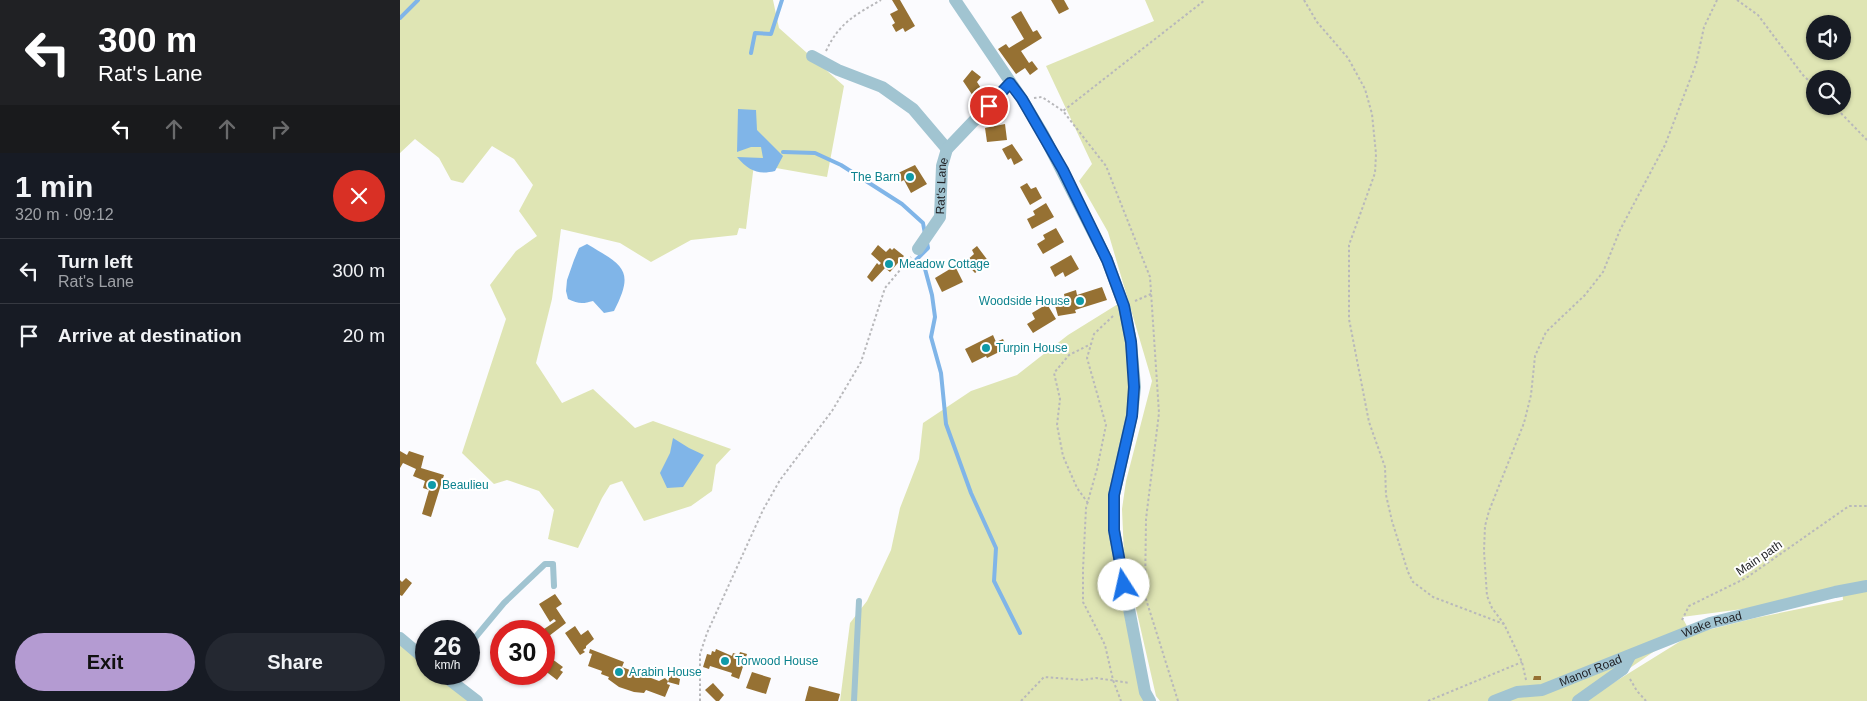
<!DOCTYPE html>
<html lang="en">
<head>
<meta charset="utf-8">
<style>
  :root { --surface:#171b24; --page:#242831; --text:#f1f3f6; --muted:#9ea1a6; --line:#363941; --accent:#b49bd2 }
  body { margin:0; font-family:Helvetica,sans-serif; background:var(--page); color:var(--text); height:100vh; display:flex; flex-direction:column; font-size:19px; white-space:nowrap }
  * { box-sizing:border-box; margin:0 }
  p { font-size:16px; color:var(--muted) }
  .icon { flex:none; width:28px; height:28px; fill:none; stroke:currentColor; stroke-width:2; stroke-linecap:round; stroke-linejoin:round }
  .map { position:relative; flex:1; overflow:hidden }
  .details { display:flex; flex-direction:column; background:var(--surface); width:400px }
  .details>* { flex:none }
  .guide { background:#202124; color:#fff; overflow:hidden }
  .buttons { position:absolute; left:1406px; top:15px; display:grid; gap:10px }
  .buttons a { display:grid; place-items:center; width:45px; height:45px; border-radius:50%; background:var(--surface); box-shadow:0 1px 4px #0004; font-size:25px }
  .speed { position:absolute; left:15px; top:620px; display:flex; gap:10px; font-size:25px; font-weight:700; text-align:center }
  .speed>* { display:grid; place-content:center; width:65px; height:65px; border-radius:50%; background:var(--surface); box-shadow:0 1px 4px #0004; line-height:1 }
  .speed small { font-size:12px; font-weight:400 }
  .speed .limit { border:8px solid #d22; background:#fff; color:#111 }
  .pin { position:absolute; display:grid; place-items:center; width:42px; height:42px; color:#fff; margin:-21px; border:2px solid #fff; border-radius:50%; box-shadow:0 1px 5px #0007 }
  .me { position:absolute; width:55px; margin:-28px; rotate:350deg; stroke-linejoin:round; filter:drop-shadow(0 0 4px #0008) }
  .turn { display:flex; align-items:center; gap:18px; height:105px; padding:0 15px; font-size:22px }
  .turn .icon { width:65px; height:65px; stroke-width:2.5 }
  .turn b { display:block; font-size:35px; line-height:42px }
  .lanes { display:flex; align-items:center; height:48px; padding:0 15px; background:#0003; justify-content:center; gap:25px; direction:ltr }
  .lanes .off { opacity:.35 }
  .round { display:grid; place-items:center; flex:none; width:52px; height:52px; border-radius:26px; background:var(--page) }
  .headline { display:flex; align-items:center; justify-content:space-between; height:85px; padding:0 15px }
  h1 { font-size:30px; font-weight:700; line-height:38px }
  .button { display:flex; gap:10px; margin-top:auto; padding:10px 15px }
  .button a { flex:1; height:58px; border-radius:30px; background:var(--accent); color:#111; font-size:20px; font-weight:700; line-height:58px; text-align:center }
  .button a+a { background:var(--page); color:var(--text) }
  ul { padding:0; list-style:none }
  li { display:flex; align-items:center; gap:15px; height:65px; padding:0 15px; border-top:1px solid var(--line) }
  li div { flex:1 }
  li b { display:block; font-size:19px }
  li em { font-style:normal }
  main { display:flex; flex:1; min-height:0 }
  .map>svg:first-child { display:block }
</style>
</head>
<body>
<main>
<section class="details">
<div class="guide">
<div class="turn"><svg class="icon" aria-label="left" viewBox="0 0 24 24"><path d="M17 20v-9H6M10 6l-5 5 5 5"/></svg><div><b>300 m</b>Rat's Lane</div></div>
<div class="lanes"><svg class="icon" aria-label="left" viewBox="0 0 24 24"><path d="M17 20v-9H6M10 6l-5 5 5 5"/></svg><svg class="icon off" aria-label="ahead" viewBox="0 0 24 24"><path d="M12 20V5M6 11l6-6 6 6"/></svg><svg class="icon off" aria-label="ahead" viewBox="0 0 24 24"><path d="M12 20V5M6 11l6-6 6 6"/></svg><svg class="icon off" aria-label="right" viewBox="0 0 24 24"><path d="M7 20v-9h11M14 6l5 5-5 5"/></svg></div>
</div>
<div class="headline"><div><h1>1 min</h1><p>320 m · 09:12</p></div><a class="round" style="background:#d93025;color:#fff"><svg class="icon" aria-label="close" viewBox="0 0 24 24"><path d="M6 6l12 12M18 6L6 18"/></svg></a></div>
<ul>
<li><svg class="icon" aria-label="left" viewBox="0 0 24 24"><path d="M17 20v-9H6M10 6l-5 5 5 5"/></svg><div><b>Turn left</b><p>Rat's Lane</p></div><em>300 m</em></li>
<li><svg class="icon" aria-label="arrive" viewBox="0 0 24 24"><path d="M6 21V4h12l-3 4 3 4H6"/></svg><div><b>Arrive at destination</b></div><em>20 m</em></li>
</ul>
<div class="button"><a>Exit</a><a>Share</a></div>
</section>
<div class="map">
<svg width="1467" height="701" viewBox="0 0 1467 701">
  <rect width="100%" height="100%" fill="#fbfbfe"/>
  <g fill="#dfe5b4" fill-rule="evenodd">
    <polygon points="0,0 373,0 379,28 444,86 427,177 354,164 346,229 339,228 337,235 291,240 251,262 220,243 161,229 152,299 136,363 162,403 193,389 235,428 253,421 331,449 316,465 312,491 291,506 244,521 222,481 210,485 202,498 178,548 148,539 154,510 139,491 107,480 94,484 62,453 106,319 90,285 116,251 137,236 119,211 133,185 114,159 92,146 63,183 51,180 39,158 15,139 0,153"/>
    <path d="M745 0H1467V701H1184L1292 634 1355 618 1443 600 1442 587 1350 608 1282 617 1288 628 1182 701H760L756 696 724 556 722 509 726 481 752 381 708 232 679 181 692 164 646 66 754 21ZM1415 24H1442V51H1415ZM1415 79H1442V106H1415Z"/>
    <polygon points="718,304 729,354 732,389 710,508 745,701 440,701 450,623 467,601 491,550 500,508 519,459 523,423 571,391 617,375 668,335"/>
    <polygon points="0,643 26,665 26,674 36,674 72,701 0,701"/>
  </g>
  <g fill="#80b5e8">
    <path d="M338 109 356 110 357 130 383 156 375 171C358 175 349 171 337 157L363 158 361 147H351L337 152Z"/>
    <path d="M187 244C224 266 235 270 214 311L204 313 193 301C183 304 178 304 168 299L166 291 167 280 174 260 179 248Z"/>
    <polygon points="273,438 289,448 304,455 283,487 267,488 260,473 270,453"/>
  </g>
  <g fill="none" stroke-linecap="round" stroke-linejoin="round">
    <g stroke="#80b5e8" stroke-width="4">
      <polyline points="0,18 18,0"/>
      <polyline points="351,53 355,33 371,34 382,0"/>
      <polyline points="383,152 415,153 441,165 502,204 523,223 525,234"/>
      <polyline points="527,243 528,248 516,260 525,269 532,295 535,317 531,337 541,373 546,424 571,493 596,548 594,581 620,633"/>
    </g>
  </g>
  <g fill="#967133">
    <polygon points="492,0 500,0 515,26 505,32 503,28 496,32 492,25 495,23 490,14 498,10"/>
    <polygon points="651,0 664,0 669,9 659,14"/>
    <polygon points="621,11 633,32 637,30 642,38 621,51 629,63 632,61 638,69 630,75 625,68 616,74 598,49 606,44 609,48 624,39 611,17"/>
    <polygon points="572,70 581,77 577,82 586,96 577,102 563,81"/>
    <polygon points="605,124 607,140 587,142 585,128"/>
    <polygon points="612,144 623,160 614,165 611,158 608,160 602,149"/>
    <polygon points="515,165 527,184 511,193 504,180 500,182 496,174"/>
    <polygon points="627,183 631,189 636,187 642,198 630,205 620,187"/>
    <polygon points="646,203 654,217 632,229 627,219 635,215 633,211"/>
    <polygon points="656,228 664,242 643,254 637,244 645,239 643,235"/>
    <polygon points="478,245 486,252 490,248 492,250 494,248 504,256 490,272 485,268 472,282 467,277 477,263 479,265 481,263 471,254"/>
    <polygon points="577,246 589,262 583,267 580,262 576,266 579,270 575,273 565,262 574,254 572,250"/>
    <polygon points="671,255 679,269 665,277 663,272 655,277 650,267"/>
    <polygon points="555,266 563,282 542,292 535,278"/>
    <polygon points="702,287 707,300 675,310 676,313 658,316 654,302 665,299 664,294 676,290 677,295"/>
    <polygon points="647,304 656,319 633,333 627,324 635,319 632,313"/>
    <polygon points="593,335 596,342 603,339 607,348 587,358 586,356 572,363 565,349"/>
    <polygon points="0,451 7,455 9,451 24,456 21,468 44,475 31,517 22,514 29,490 23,488 25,481 13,476 16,469 3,463 0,468"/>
    <polygon points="6,578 12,583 2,596 0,595 0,580 2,582"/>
    <polygon points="155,594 162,604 156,608 166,623 149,636 144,629 156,621 154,619 150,622 139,604"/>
    <polygon points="175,626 181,635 188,630 194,639 186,646 186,648 183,650 185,652 180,655 165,633"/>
    <polygon points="190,649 224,662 222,667 259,681 265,678 268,681 267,684 270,685 265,697 246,690 244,693 234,692 219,687 208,679 209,677 201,674 202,671 188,666 192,654 189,653"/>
    <polygon points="316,649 332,656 333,653 339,655 340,652 347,654 339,679 331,676 332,673 310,666 309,669 303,667 307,654 311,655 312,651 315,652"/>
    <polygon points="144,653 163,667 160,670 163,672 157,680 144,670"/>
    <polygon points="352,672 371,678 366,694 346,688"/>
    <polygon points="270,675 280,679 279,685 268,682"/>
    <polygon points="1134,676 1141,676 1141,680 1133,680"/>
    <polygon points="313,683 324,695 319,701 316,701 305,690"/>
    <polygon points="409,686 440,694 438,701 405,701"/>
  </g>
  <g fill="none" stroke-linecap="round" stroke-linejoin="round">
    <g stroke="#b8b8bb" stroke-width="2" stroke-dasharray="2.5 2.5" stroke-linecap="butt">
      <polyline points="904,0 917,22 948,58 965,89 972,114 976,154 975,173 949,245 949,319 969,422 985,467 986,495 992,521 1008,572 1013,582 1033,597 1104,624"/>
      <polyline points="1337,0 1358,15 1402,74 1415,87"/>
      <path d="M426 51C439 23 455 15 481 0"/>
      <polyline points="634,98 642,97 663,111"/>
      <polyline points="1434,106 1467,140"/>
      <polyline points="735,301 751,294"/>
      <polyline points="713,316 694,334 687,358 706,425 697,469 686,508 683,569 683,602 705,645 713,680 721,701"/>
      <polyline points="688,503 677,488 663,456 657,425 660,399 654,373 669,355 691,344"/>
      <polyline points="1282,620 1289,606 1346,578 1449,506 1467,506"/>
      <polyline points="1230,679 1237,691 1246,701"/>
      <polyline points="1126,680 1122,662 1104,624 1092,608 1087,596 1084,551 1085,526 1089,511 1124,423 1131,395 1135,356 1146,332 1185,295 1203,272 1220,230 1265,145 1296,64 1304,27 1317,0"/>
      <polyline points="300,701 300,654 307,633 363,510 380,480 432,411 461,362 485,288 511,257"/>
      <polyline points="621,701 644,677 683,680 696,678 730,683"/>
      <polyline points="778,701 745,596 746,519 759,413 750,277 706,166 663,111 805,0"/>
      <polyline points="1028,701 1122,662"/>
    </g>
    <g stroke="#a1c4d1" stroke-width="6">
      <polyline points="69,645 104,603 145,564 153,564 154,586"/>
      <polyline points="454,701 459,601"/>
    </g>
    <g stroke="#a1c4d1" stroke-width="12">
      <polyline points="555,0 622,99 643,134 707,260 724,306 731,342 735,387 732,415 714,495 714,531 745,692 750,701"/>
      <polyline points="412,56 438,70 482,87 513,109 547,149"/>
      <path id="s1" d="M518 249 540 217 542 166 547 149 610 83"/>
      <polyline points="0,638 26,660"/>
      <polyline points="42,674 77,701"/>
      <path id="s2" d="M1094 701 1117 692 1142 690 1310 623 1435 592 1467 586"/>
      <polyline points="1178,701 1223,669 1230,656"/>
    </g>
  </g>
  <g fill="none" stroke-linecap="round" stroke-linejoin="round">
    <g stroke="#114b97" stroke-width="12">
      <polyline id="route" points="589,106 610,83 622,99 663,170 707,260 724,306 731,342 734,387 732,416 714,495 714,530 724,585"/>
    </g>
    <use href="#route" stroke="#1a73e8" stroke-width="9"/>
  </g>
  <g fill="#0f9aa8" stroke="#fff" stroke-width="2">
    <circle cx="510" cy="177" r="5"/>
    <circle cx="489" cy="264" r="5"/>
    <circle cx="680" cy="301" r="5"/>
    <circle cx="586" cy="348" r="5"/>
    <circle cx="32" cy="485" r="5"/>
    <circle cx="325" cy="661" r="5"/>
    <circle cx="219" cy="672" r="5"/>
  </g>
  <g text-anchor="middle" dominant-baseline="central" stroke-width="4" stroke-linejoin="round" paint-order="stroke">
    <g font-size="12" fill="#0d838f" stroke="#fff" text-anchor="start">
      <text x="500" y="177" text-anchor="end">The Barn</text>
      <text x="499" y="264">Meadow Cottage</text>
      <text x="670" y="301" text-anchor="end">Woodside House</text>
      <text x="596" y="348">Turpin House</text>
      <text x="42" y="485">Beaulieu</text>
      <text x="335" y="661">Torwood House</text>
      <text x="229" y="672">Arabin House</text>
    </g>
    <g font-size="12" fill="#222327" stroke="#fff">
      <text stroke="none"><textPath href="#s1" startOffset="70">Rat's Lane</textPath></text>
      <text transform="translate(1359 558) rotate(-34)">Main path</text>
      <text stroke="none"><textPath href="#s2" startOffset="232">Wake Road</textPath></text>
      <text stroke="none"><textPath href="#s2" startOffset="102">Manor Road</textPath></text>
    </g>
  </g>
</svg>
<div class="buttons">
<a><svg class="icon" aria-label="sound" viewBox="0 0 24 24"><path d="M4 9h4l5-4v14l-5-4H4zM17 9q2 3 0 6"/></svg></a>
<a><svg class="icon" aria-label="search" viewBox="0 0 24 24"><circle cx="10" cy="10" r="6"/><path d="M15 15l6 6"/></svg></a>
</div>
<div class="speed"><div>26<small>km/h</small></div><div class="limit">30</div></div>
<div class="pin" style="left:589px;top:106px;background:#d93025"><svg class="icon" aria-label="arrive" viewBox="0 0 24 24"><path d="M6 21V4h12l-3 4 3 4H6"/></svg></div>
<svg class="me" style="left:724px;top:585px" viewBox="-20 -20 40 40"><circle r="19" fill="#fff"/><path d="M0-13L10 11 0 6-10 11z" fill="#1a73e8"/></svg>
</div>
</main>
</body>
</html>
